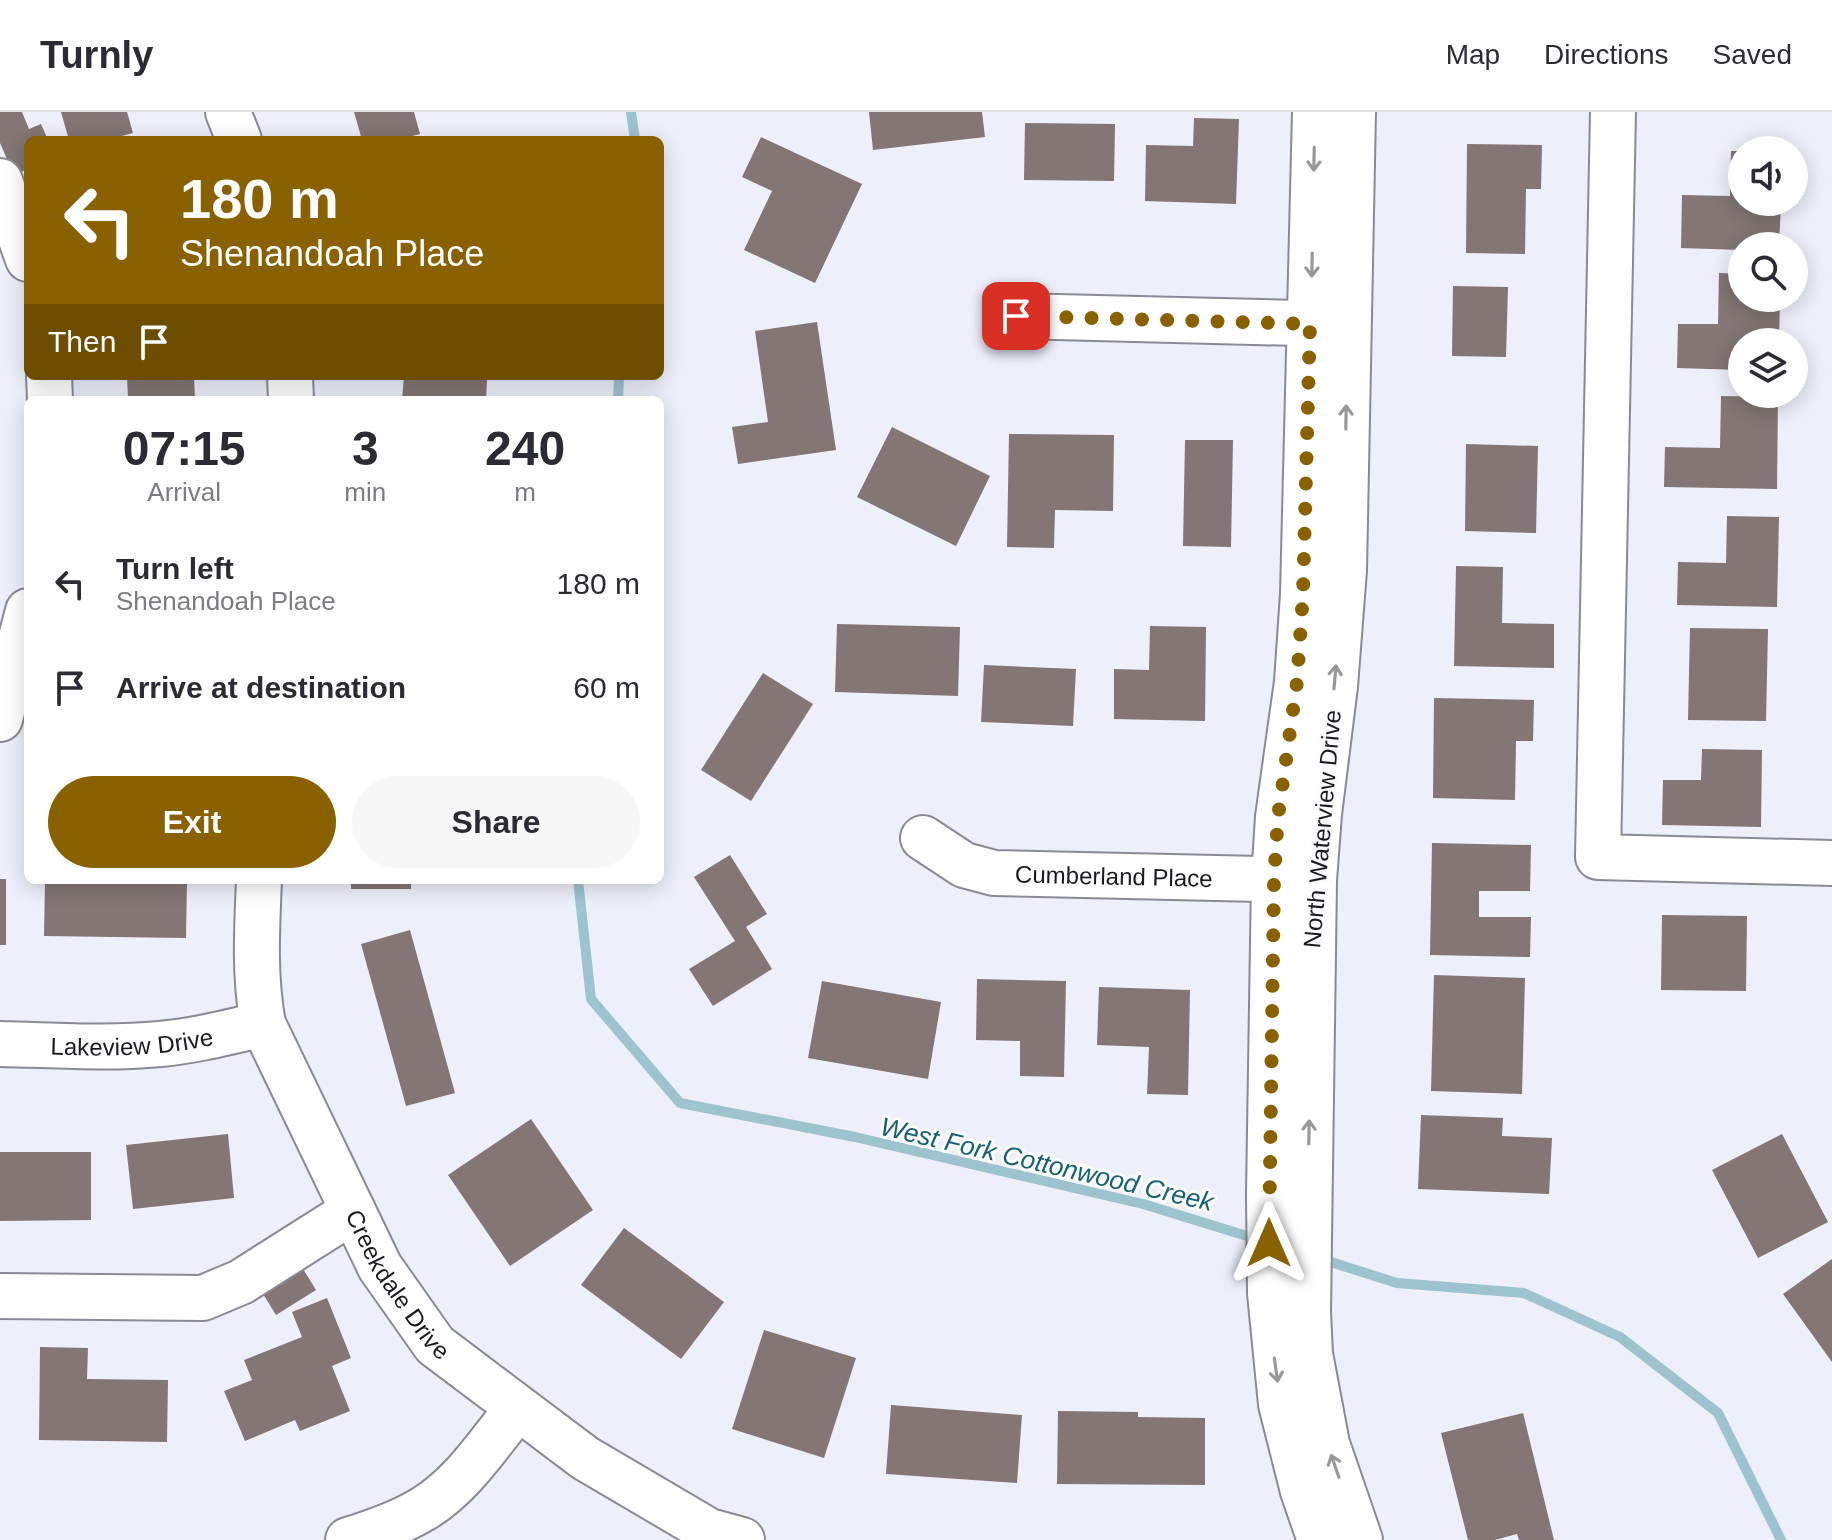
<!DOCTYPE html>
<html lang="en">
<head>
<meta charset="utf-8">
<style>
  :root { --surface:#fff; --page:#f7f7f7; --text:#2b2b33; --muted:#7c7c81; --line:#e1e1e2; --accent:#896100 }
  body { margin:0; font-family:Helvetica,sans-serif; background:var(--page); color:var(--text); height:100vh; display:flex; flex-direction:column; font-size:30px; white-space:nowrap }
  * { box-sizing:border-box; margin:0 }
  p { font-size:26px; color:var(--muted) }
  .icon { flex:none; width:44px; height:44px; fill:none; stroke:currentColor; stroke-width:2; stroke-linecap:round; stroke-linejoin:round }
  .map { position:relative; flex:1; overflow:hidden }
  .drawer { position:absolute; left:24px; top:284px; width:640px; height:488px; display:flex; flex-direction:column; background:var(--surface); border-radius:12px; box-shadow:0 4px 20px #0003 }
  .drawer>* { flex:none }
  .guide { position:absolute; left:24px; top:24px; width:640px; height:244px; border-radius:12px; box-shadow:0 4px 20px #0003; background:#896100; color:#fff; overflow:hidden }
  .fabs { position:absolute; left:1728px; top:24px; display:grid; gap:16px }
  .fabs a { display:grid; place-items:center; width:80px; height:80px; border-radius:50%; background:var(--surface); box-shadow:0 4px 20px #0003; font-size:40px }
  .pin { position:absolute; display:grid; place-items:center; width:68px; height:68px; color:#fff; margin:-34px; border-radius:16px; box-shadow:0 4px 12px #0006 }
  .me { position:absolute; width:88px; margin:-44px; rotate:0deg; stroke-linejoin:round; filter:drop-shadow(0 0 6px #0008) }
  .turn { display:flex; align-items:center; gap:28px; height:168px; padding:0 24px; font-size:36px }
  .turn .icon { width:104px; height:104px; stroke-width:2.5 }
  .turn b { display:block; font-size:56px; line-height:68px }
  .then { display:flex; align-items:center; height:76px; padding:0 24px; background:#0003; gap:16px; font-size:30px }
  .eta { display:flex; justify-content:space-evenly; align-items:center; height:136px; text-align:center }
  .eta b { font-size:48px; font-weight:800; line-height:56px }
  .action { display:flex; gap:16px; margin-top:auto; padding:16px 24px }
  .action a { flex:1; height:92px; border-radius:48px; background:var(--accent); color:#fff; font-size:32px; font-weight:800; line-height:92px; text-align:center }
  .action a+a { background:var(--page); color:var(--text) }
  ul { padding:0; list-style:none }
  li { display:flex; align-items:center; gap:24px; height:104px; padding:0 24px }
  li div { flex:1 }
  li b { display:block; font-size:30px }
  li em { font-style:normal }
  header { display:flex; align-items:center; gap:48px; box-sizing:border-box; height:112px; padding:0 40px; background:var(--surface); border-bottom:2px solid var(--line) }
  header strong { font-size:38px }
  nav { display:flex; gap:44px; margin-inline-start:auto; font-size:28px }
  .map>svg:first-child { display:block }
</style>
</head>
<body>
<header>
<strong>Turnly</strong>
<nav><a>Map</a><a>Directions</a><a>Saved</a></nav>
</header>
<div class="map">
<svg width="1832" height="1428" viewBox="0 0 1832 1428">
  <rect width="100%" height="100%" fill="#edeffa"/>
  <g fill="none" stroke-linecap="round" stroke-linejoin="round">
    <g stroke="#9dc3ce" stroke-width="10">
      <polyline points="631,0 635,28"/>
      <polyline points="618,288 619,264"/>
      <polyline points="578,768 591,887 680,991 855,1025 1143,1092 1260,1128"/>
      <polyline points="1318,1146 1397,1171 1524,1181 1620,1225 1718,1301 1781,1428"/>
    </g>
  </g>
  <g fill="#837675">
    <polygon points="0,0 22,0 29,17 41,12 48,28 28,28 28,57 14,63 0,31"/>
    <polygon points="61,0 127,0 133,21 107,28 69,28"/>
    <polygon points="354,0 414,0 420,22 397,28 362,28"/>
    <polygon points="869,0 982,0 985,25 873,38"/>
    <polygon points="1194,6 1239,7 1236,92 1145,89 1146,33 1193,34"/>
    <polygon points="1025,11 1115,12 1114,69 1024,68"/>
    <polygon points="761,25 862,72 815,171 744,138 772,79 742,65"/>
    <polygon points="1467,32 1542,33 1541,77 1526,77 1525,142 1466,141"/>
    <polygon points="1731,39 1742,39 1742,90 1781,90 1779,134 1742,134 1742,138 1681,136 1682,83 1730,84"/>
    <polygon points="1719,161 1742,162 1742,186 1780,186 1779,230 1742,230 1742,258 1677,256 1678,212 1718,212"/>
    <polygon points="1453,174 1508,175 1506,245 1452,244"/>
    <polygon points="817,210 836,338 738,352 732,315 768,310 755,219"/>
    <polygon points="127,264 194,264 195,288 128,288"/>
    <polygon points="404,264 487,268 486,288 402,288"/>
    <polygon points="1721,284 1778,285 1777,377 1664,375 1665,335 1720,336"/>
    <polygon points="892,315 990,364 956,434 857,385"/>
    <polygon points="1009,322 1114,323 1113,399 1055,398 1054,436 1007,435"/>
    <polygon points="1185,328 1233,328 1231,435 1183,434"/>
    <polygon points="1466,332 1538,334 1536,421 1465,419"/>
    <polygon points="1727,404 1779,405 1777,495 1677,493 1678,450 1726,451"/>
    <polygon points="1456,454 1503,455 1502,511 1554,512 1554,556 1454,554"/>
    <polygon points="837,512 960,515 958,584 835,580"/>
    <polygon points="1150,514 1206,515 1205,609 1114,607 1114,557 1149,558"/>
    <polygon points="1690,516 1768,517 1766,609 1688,608"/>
    <polygon points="984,553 1076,557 1073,614 981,610"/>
    <polygon points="763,561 813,592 751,689 701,658"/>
    <polygon points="1434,586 1534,588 1533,629 1516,629 1515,688 1433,686"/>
    <polygon points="1702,637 1762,638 1761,715 1662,713 1663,668 1701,668"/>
    <polygon points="1432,731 1531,733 1530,779 1479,779 1479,805 1531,805 1530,845 1430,843"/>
    <polygon points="730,743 767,802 746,815 772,857 713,894 689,857 735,829 694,765"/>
    <rect x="0" y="767" width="6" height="66"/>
    <polygon points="45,768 187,768 186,826 44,824"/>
    <rect x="351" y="768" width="60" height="9"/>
    <polygon points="1662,803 1747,804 1746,879 1661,878"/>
    <polygon points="410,818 455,981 406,994 361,832"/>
    <polygon points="1434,863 1525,866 1522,982 1431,979"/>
    <polygon points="977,867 1066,869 1064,965 1020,964 1020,929 976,928"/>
    <polygon points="822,869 941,890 928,967 808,946"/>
    <polygon points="1099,875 1190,878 1188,983 1147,982 1149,935 1097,933"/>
    <polygon points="1421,1003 1503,1006 1502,1024 1552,1026 1549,1082 1418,1077"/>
    <polygon points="531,1007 593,1098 510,1154 448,1063"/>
    <polygon points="228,1022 234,1086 133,1097 126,1033"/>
    <polygon points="1782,1022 1828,1110 1758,1146 1712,1058"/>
    <polygon points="0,1040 91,1040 91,1108 0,1109"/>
    <polygon points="624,1116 724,1190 681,1247 581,1173"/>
    <polygon points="1832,1147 1832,1250 1783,1182"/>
    <polygon points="300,1152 316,1178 276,1203 260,1177"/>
    <polygon points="327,1186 351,1246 332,1254 350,1299 300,1319 295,1308 245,1329 224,1279 252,1268 244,1248 302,1225 292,1200"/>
    <polygon points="764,1218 856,1246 824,1346 732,1317"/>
    <polygon points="40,1235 88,1236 87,1267 168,1268 167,1330 39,1328"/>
    <polygon points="891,1293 1022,1303 1017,1371 886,1362"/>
    <polygon points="1058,1299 1138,1300 1138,1305 1205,1306 1205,1373 1057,1372"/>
    <polygon points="1523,1301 1554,1428 1519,1428 1517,1422 1495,1428 1468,1428 1441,1321"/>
  </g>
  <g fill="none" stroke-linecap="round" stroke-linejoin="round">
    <g stroke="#898a95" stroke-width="48">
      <g id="minor">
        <polyline points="228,0 239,28"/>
        <polyline points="1315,0 1303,482 1297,570 1278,705 1274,768 1269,1082 1270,1181 1281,1292 1303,1379 1320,1428"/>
        <polyline points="1353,0 1344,458 1335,574 1319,702 1314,768 1308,1200 1310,1242 1327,1332 1360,1428"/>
        <polyline points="1613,0 1598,745 1832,751"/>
        <polyline points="0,69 28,147"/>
        <polyline points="1016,204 1337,212"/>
        <polyline points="49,264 50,288"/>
        <polyline points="290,264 291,288"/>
        <polyline points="0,607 28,499"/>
        <path id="s1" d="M923 726 964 753 994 761 1304 768"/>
        <path id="s2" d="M259 768C257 817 254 863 263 912L380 1155 435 1233 585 1346 709 1419 742 1428"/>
        <path id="s3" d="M0 932C53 933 107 937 160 932 195 929 229 920 263 912"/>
        <polyline points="0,1184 203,1186 241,1170 353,1099"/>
        <path d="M348 1428C374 1420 400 1411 423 1397 462 1374 489 1331 517 1297"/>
      </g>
    </g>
    <use href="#minor" stroke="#fff" stroke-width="44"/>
  </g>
  <defs><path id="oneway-shaft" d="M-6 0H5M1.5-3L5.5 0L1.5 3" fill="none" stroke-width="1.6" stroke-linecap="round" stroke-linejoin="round" transform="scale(2)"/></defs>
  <g stroke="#98989a">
    <use href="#oneway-shaft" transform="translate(1314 47) rotate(91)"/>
    <use href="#oneway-shaft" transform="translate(1312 153) rotate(91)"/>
    <use href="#oneway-shaft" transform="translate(1346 305) rotate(-89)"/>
    <use href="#oneway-shaft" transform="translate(1335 565) rotate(-85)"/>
    <use href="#oneway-shaft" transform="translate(1309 1020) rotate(-89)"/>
    <use href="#oneway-shaft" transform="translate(1276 1258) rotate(82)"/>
    <use href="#oneway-shaft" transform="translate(1335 1354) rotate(-109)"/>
  </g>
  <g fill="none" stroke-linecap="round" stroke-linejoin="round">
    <polyline stroke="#896100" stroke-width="14" stroke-dasharray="0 25.2" points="1016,204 1310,212 1303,482 1297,570 1278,705 1274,768 1269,1131"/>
  </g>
  <g text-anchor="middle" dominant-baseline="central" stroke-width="6" stroke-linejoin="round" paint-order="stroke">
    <g font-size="24" fill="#1a1b1f" stroke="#fcfcff">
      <text transform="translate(1322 717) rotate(-85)">North Waterview Drive</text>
      <text stroke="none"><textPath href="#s1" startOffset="200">Cumberland Place</textPath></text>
      <text stroke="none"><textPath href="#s3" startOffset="132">Lakeview Drive</textPath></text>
      <text stroke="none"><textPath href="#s2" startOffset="438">Creekdale Drive</textPath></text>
    </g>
    <g font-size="26" font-style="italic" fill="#166071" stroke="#fcfcff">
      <text transform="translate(1047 1052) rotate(13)">West Fork Cottonwood Creek</text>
    </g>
  </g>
</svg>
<div class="fabs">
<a><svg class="icon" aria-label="sound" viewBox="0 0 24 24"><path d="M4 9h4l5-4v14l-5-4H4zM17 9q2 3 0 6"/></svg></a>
<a><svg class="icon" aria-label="search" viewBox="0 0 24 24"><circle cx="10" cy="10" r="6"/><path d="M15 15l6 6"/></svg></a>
<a><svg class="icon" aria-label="layers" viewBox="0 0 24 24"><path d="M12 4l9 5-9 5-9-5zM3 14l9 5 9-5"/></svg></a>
</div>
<div class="pin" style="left:1016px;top:204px;background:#d93025"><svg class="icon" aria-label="arrive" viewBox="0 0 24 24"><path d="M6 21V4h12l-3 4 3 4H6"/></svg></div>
<svg class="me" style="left:1269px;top:1131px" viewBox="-20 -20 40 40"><path d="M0-17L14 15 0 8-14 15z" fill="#896100" stroke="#fff" stroke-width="4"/></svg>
<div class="guide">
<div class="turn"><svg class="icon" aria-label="left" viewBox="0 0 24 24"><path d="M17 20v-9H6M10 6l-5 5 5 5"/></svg><div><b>180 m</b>Shenandoah Place</div></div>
<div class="then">Then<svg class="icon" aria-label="arrive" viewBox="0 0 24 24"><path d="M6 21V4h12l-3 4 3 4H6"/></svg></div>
</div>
<section class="drawer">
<div class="eta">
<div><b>07:15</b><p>Arrival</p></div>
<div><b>3</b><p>min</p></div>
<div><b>240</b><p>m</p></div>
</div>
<ul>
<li><svg class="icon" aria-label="left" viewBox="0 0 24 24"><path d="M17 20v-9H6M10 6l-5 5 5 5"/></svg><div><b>Turn left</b><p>Shenandoah Place</p></div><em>180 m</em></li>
<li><svg class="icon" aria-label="arrive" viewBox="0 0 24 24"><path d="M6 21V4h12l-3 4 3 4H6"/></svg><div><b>Arrive at destination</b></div><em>60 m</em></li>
</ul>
<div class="action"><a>Exit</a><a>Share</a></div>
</section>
</div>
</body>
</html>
